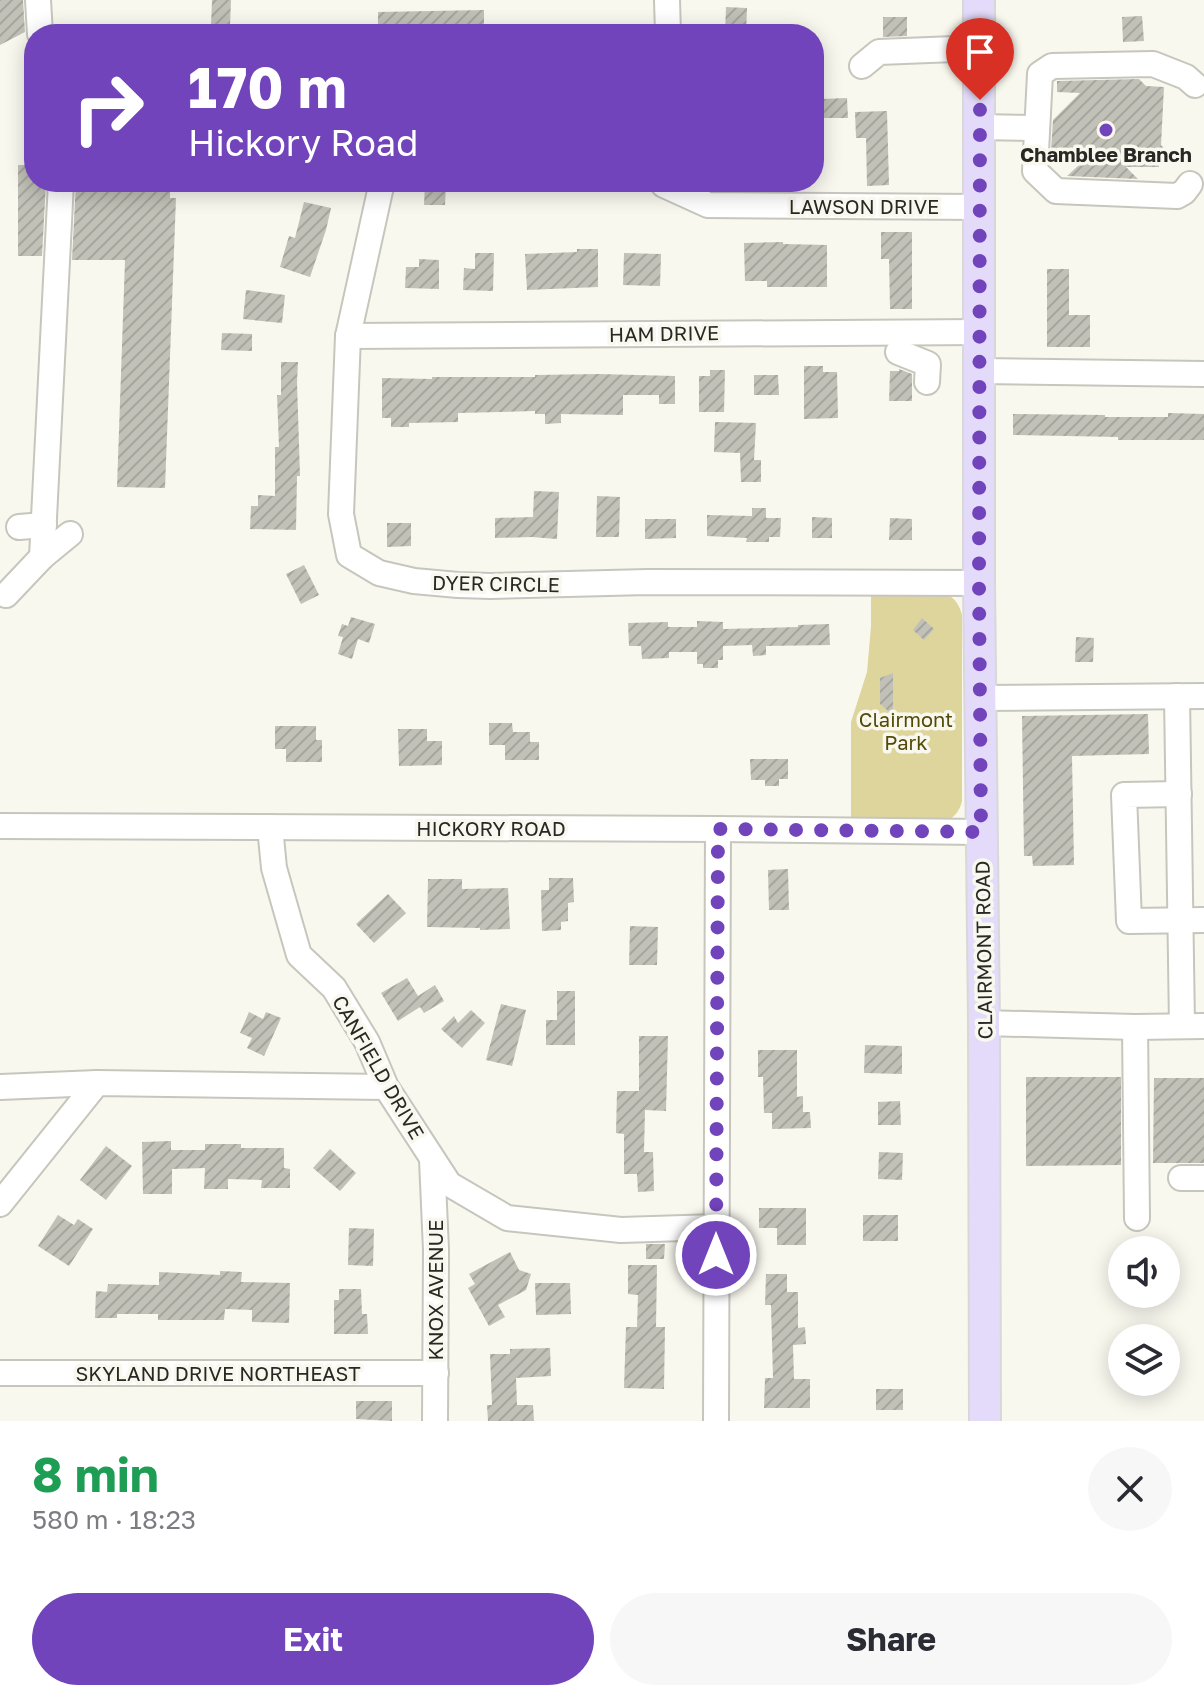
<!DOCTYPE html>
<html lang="en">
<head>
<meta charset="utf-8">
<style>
  :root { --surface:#fff; --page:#f7f7f7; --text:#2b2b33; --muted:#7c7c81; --accent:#7144bc }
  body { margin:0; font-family:"Golos Text",sans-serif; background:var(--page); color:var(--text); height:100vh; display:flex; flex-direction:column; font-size:30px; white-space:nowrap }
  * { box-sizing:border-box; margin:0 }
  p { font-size:26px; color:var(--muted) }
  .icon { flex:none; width:44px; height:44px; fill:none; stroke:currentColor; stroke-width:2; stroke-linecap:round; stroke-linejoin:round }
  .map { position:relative; height:1421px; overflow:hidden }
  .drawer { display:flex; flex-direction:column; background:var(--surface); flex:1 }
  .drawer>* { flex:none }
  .guide { position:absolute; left:24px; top:24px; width:800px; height:168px; border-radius:32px; box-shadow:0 4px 20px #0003; background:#7144bc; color:#fff; overflow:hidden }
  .controls { position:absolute; left:1108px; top:1236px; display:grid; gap:16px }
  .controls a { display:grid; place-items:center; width:72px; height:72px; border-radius:50%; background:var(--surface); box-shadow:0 4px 20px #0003; font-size:40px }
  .pin { position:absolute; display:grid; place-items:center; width:68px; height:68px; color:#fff; margin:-82px -34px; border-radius:50% 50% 50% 0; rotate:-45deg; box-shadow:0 0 8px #0007 }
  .pin .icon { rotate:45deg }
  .me { position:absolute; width:88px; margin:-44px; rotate:0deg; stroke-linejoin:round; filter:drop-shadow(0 0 6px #0008) }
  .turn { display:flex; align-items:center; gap:28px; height:168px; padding:0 32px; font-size:36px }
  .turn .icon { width:104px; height:104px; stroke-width:2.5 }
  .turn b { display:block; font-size:56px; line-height:68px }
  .round { display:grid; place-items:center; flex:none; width:84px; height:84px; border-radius:42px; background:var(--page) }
  .headline { display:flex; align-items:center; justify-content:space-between; height:136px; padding:0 32px }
  h1 { font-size:48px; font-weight:700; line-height:60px; color:#1e9e55 }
  .action { display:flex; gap:16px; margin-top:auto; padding:16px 32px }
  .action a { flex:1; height:92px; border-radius:48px; background:var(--accent); color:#fff; font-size:32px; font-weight:700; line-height:92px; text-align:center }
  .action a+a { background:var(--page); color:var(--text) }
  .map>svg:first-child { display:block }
</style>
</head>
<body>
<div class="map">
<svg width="1204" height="1421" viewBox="0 0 1204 1421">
  <defs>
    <pattern id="building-hatch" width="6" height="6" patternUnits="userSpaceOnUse" patternTransform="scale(2)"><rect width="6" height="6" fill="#c2c1b8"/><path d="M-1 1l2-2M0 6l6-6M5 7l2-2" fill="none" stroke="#a7a69e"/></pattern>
  </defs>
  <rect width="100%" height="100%" fill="#f9f8ef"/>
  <path fill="#ded59d" d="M871 593C885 593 937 590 948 595 956 599 960 607 962 615V801C960 811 954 817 946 822L851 823V722L867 672 871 626Z"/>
  <g fill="url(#building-hatch)">
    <polygon points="0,0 23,0 25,32 0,45"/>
    <polygon points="212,0 231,0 230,26 211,26"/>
    <polygon points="726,7 747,8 746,34 725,34"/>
    <polygon points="484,10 484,34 409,34 409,28 378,28 378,12"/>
    <polygon points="1142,16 1144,41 1123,42 1122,17"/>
    <polygon points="883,17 907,17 907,36 883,37"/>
    <polygon points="1139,79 1146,86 1164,87 1161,145 1166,150 1159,157 1159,167 1126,167 1138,179 1067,176 1079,165 1050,165 1053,120 1080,93 1057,92 1057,81"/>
    <polygon points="847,98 848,118 823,118 822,99"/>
    <polygon points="887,111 889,185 867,186 866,138 856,138 855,112"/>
    <polygon points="18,165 34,165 34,182 46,182 42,256 18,256"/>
    <polygon points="76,182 120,182 120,188 170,187 170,198 176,198 165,488 117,487 125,260 72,260"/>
    <polygon points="425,184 446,185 445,205 424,205"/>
    <polygon points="304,202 331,208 326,230 310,277 280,267 289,236 295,238"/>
    <polygon points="881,232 912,232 912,309 890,309 889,259 881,259"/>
    <polygon points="783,242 783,244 827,245 827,287 767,287 767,281 745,281 744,243"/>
    <polygon points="577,249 598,249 598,287 527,290 525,254 577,252"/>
    <polygon points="475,253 494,253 493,291 463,290 464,268 475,269"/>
    <polygon points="624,253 661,254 660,286 623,285"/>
    <polygon points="419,259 439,260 439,289 405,288 406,267 419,267"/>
    <polygon points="1047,269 1069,269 1069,315 1090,315 1090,347 1047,347"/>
    <polygon points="246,290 285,295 282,323 243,319"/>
    <polygon points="222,333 252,334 252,351 221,350"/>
    <polygon points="281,362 298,362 297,382 300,476 297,476 296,530 250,529 251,506 258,506 258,495 275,496 275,447 279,447 277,395 281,395"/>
    <polygon points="804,366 823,366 823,372 837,372 838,418 804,419"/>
    <polygon points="899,369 912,374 912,401 889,401 890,371 899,371"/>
    <polygon points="710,370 725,370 724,412 699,412 699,376 710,376"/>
    <polygon points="599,374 675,376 675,404 659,404 659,395 623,395 623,415 561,414 561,423 545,424 545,414 535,414 535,411 458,413 458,422 409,423 409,427 391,427 391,418 382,418 382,378 432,379 432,377 535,377 535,375"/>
    <polygon points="754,375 778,375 779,395 754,395"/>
    <polygon points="1168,413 1204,414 1204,440 1118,440 1118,437 1013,435 1013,414 1105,415 1105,417 1168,417"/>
    <polygon points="715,422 756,423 754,460 761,460 761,482 741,482 740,453 714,452"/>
    <polygon points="534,491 559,492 557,539 532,537 495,538 495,518 533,517"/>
    <polygon points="597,496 620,497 619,537 596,537"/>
    <polygon points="752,508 766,508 766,518 781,518 780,537 769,537 769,542 746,542 747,538 707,536 707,515 752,516"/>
    <polygon points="812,517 832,518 832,538 812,538"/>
    <polygon points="890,518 912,519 912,540 889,540"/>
    <polygon points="645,519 676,519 676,538 645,539"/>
    <polygon points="387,523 411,523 411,546 387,547"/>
    <polygon points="304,565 319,595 301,604 286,574"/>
    <polygon points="351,617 375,624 369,643 358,639 352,659 338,654 343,637 338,636 342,624 348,626"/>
    <polygon points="922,618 934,629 924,640 913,630"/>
    <polygon points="697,621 723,622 723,629 798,627 798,625 829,624 830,645 766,646 766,655 753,656 752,645 723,646 723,660 718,660 718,668 703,668 703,664 697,664 697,652 669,652 669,658 642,659 641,646 629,646 628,623 668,622 668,627 697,627"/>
    <polygon points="1076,637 1094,638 1093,662 1075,662"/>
    <polygon points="893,673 893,715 880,704 880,678"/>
    <polygon points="1148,714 1149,754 1072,756 1074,865 1033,866 1032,856 1024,856 1022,716"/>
    <polygon points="489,723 512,723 513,732 530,732 530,742 539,742 539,760 505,760 505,745 489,745"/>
    <polygon points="275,726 316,726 316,740 322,740 322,762 286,762 286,749 275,749"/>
    <polygon points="398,729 427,729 427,741 442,741 442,765 399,766"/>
    <polygon points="750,759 788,759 788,779 779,779 779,786 765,786 765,780 751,780"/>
    <polygon points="788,869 789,910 769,910 768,870"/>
    <polygon points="549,878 573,878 574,902 568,903 568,921 561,922 561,930 542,931 541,890 549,890"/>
    <polygon points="428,879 462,879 462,889 508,888 510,929 480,930 480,928 427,927"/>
    <polygon points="388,894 406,913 374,943 356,924"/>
    <polygon points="630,926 658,927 657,965 629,965"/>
    <polygon points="407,978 418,996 435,985 444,1001 424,1013 420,1007 398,1021 381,993"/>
    <polygon points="557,991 575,991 575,1045 546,1045 546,1020 557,1020"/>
    <polygon points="501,1004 526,1010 512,1066 486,1060"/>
    <polygon points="471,1010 485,1023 462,1048 441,1029 454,1016 458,1023"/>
    <polygon points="249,1012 263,1019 266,1012 281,1018 264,1056 247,1048 252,1038 240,1033"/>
    <polygon points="639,1036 668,1036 666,1111 645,1110 644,1152 653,1152 654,1191 638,1192 637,1174 624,1174 624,1134 616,1133 617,1091 639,1091"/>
    <polygon points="865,1045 902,1046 902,1074 864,1073"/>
    <polygon points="758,1050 797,1050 797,1097 803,1096 803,1112 810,1112 811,1128 772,1129 772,1113 764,1113 763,1077 758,1077"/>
    <polygon points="1026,1077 1121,1077 1121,1165 1026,1166"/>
    <polygon points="1154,1078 1204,1078 1204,1163 1153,1163"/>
    <polygon points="900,1101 901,1125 878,1125 878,1102"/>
    <polygon points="171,1141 171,1150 205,1150 205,1144 241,1144 241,1148 284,1148 284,1168 290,1169 290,1188 261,1188 262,1180 228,1179 228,1189 204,1189 205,1168 172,1169 172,1194 143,1194 142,1142"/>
    <polygon points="106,1146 132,1166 106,1200 80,1180"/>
    <polygon points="330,1149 356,1173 340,1191 313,1168"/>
    <polygon points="879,1152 903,1153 902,1180 878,1179"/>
    <polygon points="759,1208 806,1208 806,1245 777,1245 777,1228 759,1228"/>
    <polygon points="58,1215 74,1225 78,1219 93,1229 69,1266 38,1246"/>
    <rect x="863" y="1215" width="35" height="26"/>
    <polygon points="349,1228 374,1229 373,1266 348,1265"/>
    <polygon points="646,1244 665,1244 664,1259 646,1259"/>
    <polygon points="510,1252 519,1270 531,1274 526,1290 498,1305 505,1317 489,1326 468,1288 475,1284 469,1274"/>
    <polygon points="628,1265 657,1265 656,1327 665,1327 664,1389 624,1388 626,1327 637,1327 638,1295 628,1294"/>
    <polygon points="220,1271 242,1272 241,1282 290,1283 289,1323 252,1322 252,1310 225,1309 224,1320 158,1320 158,1314 117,1314 117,1318 95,1318 96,1291 107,1292 108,1284 159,1285 159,1272 220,1275"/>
    <polygon points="766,1274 787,1274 787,1292 798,1292 798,1328 805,1327 806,1344 793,1345 794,1379 810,1379 810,1408 764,1408 765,1378 773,1378 771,1305 765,1305"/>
    <polygon points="535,1283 570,1283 571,1314 536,1315"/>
    <polygon points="339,1289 361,1289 362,1314 367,1314 368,1334 334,1334 334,1300 339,1300"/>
    <polygon points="550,1348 551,1376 516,1378 517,1405 533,1405 534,1421 488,1421 487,1405 492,1405 490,1354 510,1354 510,1349"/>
    <rect x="876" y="1389" width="27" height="21"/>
    <polygon points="356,1401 392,1401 392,1421 356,1419"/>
  </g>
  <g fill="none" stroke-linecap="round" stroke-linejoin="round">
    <g stroke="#c7c6bd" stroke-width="28">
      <g id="minor">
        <polyline points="38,0 40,34"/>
        <polyline points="667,0 668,34"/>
        <polyline points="862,66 879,52 980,48"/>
        <polyline points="979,127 1036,128"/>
        <polyline points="382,182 348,336 341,514 349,555 379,573 414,581 458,585 491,586 648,582 979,583"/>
        <polyline points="664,182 664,185 708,205 979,207"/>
        <polyline points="1190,184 1184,192 1177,196 1056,191 1035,171 1040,74 1052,66 1153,64 1186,77 1195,85"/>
        <polyline points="348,336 980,332"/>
        <polyline points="898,352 928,364 927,382"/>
        <polyline points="980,371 1204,374"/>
        <polyline points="19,527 44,525"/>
        <polyline points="42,557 61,182"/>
        <polyline points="6,595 42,557 70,534"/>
        <polyline points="1177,696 1182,1026"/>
        <polyline points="980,698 1204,696"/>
        <polyline points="1179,794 1124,795 1129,921 1204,920"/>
        <polyline points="0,826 718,829 981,832"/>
        <polyline points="270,827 274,868 299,955 334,988 367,1042 386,1087 449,1184 507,1218 621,1230 716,1227"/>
        <polyline points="984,1023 1135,1027 1204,1026"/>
        <polyline points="1135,1027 1137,1218"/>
        <polyline points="0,1087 97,1083 386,1087"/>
        <polyline points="432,1160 436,1250 435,1421"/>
        <polyline points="1181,1178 1204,1178"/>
        <polyline points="0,1204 97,1083"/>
        <polyline points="0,1373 436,1373"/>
        <polyline points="716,1421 718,829"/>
      </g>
    </g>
    <g stroke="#d8d8d8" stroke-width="34">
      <polyline id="major" points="979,0 979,583 984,1023 985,1421"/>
    </g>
    <use href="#minor" stroke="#fff" stroke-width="24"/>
    <use href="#major" stroke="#e3dbf9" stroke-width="30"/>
  </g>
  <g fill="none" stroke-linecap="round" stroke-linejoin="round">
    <polyline stroke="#7144bc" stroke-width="14" stroke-dasharray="0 25.2" points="716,1255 718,829 981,832 979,583 980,100"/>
  </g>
  <circle fill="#7144bc" stroke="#f9f8ef" stroke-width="3" cx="1106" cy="130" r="8"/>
  <g text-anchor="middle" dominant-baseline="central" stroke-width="7" stroke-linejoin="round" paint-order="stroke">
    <g font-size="20" font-weight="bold" fill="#292825" stroke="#f9f8ef">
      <text x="1106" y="154">Chamblee Branch</text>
    </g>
    <g font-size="20" fill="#292825" stroke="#f9f8ef">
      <text x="864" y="206">LAWSON DRIVE</text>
      <text transform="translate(664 333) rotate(-1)">HAM DRIVE</text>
      <text transform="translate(496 583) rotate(1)">DYER CIRCLE</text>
      <text x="491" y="828">HICKORY ROAD</text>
      <text transform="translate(983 950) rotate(-91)">CLAIRMONT ROAD</text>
      <text transform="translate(379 1067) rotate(60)">CANFIELD DRIVE</text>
      <text transform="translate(435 1290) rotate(-90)">KNOX AVENUE</text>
      <text x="218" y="1373">SKYLAND DRIVE NORTHEAST</text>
    </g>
    <g font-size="20" fill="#534a07" stroke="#f9f8ef">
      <text x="906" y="719">Clairmont<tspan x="906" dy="23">Park</tspan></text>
    </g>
  </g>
</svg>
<div class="controls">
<a><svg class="icon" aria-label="sound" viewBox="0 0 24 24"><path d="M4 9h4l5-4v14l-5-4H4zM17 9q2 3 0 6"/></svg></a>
<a><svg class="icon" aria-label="layers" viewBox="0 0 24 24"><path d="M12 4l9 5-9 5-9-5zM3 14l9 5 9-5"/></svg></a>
</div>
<div class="pin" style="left:980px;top:100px;background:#d93025"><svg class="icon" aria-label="arrive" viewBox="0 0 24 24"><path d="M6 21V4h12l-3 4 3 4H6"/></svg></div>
<svg class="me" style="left:716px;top:1255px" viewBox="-20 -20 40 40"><circle r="17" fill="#7144bc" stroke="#fff" stroke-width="3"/><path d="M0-11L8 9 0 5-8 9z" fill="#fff"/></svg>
<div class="guide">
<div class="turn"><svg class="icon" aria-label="right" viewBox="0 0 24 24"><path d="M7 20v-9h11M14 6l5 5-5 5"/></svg><div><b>170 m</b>Hickory Road</div></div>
</div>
</div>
<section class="drawer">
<div class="headline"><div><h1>8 min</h1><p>580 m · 18:23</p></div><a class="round"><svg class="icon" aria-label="close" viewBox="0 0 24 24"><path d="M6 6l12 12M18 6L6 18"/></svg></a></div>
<div class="action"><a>Exit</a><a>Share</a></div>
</section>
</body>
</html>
